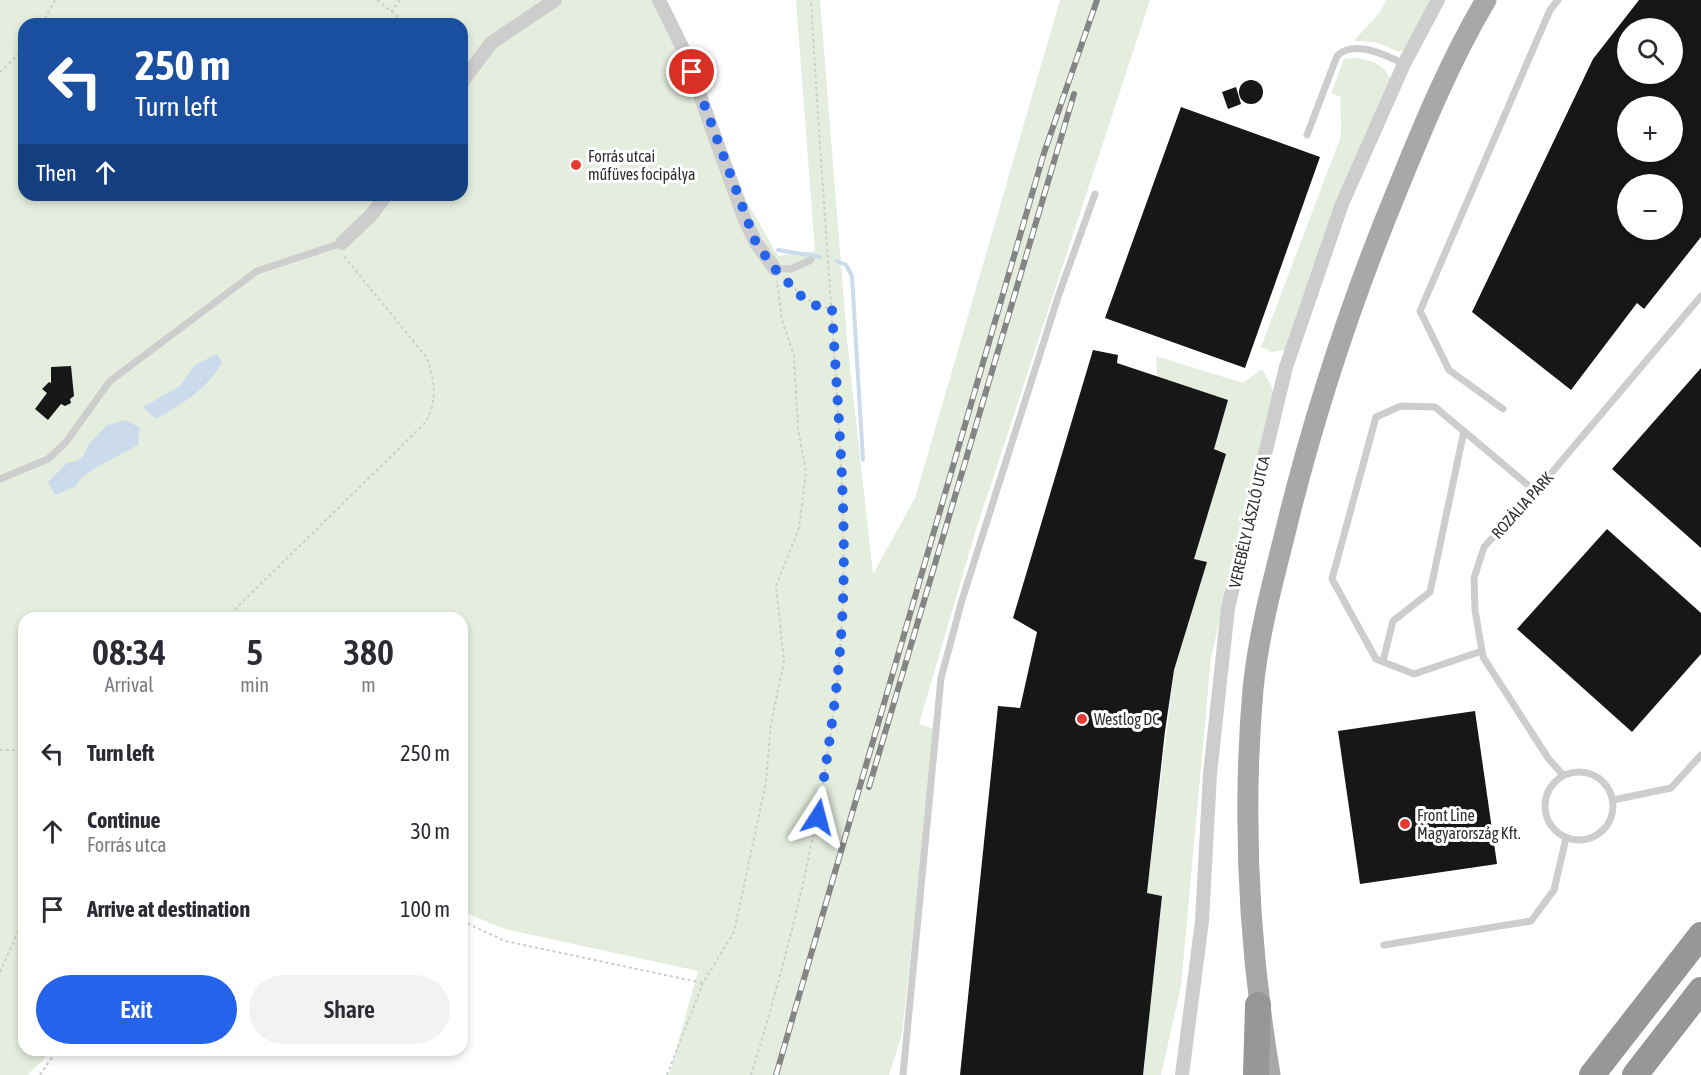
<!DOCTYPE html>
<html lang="en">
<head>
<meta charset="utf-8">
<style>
  :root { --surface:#fff; --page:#f2f2f3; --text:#2b2b33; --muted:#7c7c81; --accent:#2563eb }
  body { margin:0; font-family:"Asap Condensed",sans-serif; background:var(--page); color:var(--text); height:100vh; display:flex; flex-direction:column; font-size:22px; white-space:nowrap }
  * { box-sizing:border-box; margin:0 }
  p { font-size:20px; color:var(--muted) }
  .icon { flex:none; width:33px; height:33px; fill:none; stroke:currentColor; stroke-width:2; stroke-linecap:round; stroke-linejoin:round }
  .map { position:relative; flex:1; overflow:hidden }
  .details { position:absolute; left:18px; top:612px; width:450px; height:444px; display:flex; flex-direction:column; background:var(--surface); border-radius:18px; box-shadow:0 3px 9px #0003 }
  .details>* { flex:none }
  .top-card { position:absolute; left:18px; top:18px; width:450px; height:183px; border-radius:18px; box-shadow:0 3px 9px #0003; background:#1a4fa0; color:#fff; overflow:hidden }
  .controls { position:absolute; left:1617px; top:18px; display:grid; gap:12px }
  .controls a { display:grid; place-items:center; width:66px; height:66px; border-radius:50%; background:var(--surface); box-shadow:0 3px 9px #0003; font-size:30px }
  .pin { position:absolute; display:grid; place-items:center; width:51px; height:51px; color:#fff; margin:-26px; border:3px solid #fff; border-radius:50%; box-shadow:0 2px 6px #0007 }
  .me { position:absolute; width:66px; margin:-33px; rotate:9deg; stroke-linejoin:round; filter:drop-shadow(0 0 4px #0008) }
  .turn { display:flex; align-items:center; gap:21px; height:126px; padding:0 18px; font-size:27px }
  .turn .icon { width:78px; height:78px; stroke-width:2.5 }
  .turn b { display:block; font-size:42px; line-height:51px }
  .then { display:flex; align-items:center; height:57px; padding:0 18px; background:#0003; gap:12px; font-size:22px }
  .eta { display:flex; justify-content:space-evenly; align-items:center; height:102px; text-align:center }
  .eta b { font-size:36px; font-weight:600; line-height:42px }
  .action { display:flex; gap:12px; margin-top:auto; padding:12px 18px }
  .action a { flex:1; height:69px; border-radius:36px; background:var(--accent); color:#fff; font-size:24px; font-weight:600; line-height:69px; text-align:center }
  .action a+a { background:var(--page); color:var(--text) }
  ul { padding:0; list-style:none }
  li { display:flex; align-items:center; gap:18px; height:78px; padding:0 18px }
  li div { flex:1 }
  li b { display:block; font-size:22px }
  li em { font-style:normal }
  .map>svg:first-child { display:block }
</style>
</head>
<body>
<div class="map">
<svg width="1701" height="1075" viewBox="0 0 1701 1075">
  <rect width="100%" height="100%" fill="#fff"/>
  <g fill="#e4edde" fill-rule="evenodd">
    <path d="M0 0H666L680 28 747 202 778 256 815 251 796 0H820L847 340 873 574 915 498 1060 0H1150L975 533 919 724 935 729 902 1034 889 1075H669L698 971 504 929 462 911V618H24V1050H48L44 1059 27 1075H0ZM24 24H462V195H24Z"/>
    <path d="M1386 0H1441L1414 47 1399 52 1376 42 1354 41C1367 25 1378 19 1386 0Z"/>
    <path d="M1351 58C1371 59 1385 64 1392 83L1285 350 1272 352 1261 347 1340 139C1343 124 1339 112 1341 97L1331 93 1344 59Z"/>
    <polygon points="1156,356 1243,383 1262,369 1271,385 1276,403 1252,477 1211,658 1181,986 1161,1075 1143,1075 1162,896 1147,893 1174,670 1206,562 1194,559 1220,454 1157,377"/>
  </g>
  <g fill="#cbdbec">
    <path d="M217 354 222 363C207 389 182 404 156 419L143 407 180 386 195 365Z"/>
    <polygon points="126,420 140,428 138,445 97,467 81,478 75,487 55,495 48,482 67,463 77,461 84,455 89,444 107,425"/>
  </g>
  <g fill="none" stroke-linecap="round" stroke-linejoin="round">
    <g stroke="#cbdbec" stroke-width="4">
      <polyline points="778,250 820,257"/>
      <polyline points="837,261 846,265 852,276 863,460"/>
    </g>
  </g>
  <g fill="#171717" fill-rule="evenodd">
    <path d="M1639 0H1701V237L1644 309 1637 303 1571 390 1472 312 1593 59ZM1628 28H1672V74H1628ZM1628 106H1672V152H1628ZM1628 184H1672V230H1628Z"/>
    <circle cx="1251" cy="92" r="12"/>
    <polygon points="1236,87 1241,104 1228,109 1222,92"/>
    <polygon points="1181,107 1320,157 1245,368 1105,318"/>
    <polygon points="1093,350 1118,355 1117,363 1228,400 1214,449 1226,454 1194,559 1207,562 1174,670 1165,731 1147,893 1162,896 1143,1075 960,1075 998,706 1020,708 1037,632 1013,618"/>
    <polygon points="71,366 74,396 70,399 71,403 65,406 61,404 48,420 35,409 47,393 42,389 49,382 51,383 51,367"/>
    <polygon points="1701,368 1701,548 1612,469"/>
    <polygon points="1607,529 1701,613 1701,654 1632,732 1517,629"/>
    <polygon points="1475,711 1497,864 1360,884 1338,731"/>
  </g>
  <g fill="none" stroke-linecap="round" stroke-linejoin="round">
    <g stroke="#cdcdcd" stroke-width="2" stroke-dasharray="3 3" stroke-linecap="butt">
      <polyline points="377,0 407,24"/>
      <polyline points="391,12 400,0"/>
      <polyline points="42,24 55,0"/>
      <polyline points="0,72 24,49"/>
      <path d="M786 280C800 294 811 305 832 309"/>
      <path d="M226 618 425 423C438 401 435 381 427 358L343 255"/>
      <polyline points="0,750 24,750"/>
      <polyline points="462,921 505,941 703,983"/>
      <polyline points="0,972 24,918"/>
      <polyline points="40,1075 57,1050"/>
      <polyline points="667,1075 703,983 734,932 766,782 771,724 784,661 776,586 799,528 806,472 798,429 794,356 782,320 777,281"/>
      <path d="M751 1075C795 933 830 786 841 637 847 553 841 466 836 381 828 254 818 127 811 0"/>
    </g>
    <g stroke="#cdcdcd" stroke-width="7">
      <path d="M1307 135 1337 56C1354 39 1386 55 1404 64"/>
      <polyline points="775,269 791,269 811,260"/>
      <polyline points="1503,409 1449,370 1420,311 1550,10 1558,0"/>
      <polyline points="0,479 48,459 66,442 110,381 257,271 342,243"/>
      <polyline points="1482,651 1414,674 1376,659 1332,579 1376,417 1401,406 1435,407 1535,491"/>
      <polyline points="1383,661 1393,621 1430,592 1464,431"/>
      <circle cx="1579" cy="806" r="34"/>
      <polyline points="1563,775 1548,758 1483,657 1475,610 1474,578 1484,547 1548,477 1701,296"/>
      <polyline points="1613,800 1671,788 1701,755"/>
      <polyline points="1384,945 1531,921 1554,890 1566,838"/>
      <polyline points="903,1075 941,678 962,600 1059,294 1095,194"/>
    </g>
    <g stroke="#cdcdcd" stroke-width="14">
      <polyline points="659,0 684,51 744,218 756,243 775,269"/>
      <polyline points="462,82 491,43 555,0"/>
      <polyline points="342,243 372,214 386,195"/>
      <polyline points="1182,1075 1202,921 1210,774 1228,608 1286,367 1342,204 1404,64 1438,0"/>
    </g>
    <path stroke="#a8a8a8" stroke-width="21" d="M1270 1075C1249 948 1242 818 1253 689 1259 629 1276 571 1290 513 1318 402 1354 294 1398 188 1424 124 1451 59 1486 0"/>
    <g stroke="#979797" stroke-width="26">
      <polyline points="1256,1075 1258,1005"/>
      <polyline points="1592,1075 1701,935"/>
      <polyline points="1635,1075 1701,990"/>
    </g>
    <g stroke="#858585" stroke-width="6">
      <g id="rail">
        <polyline points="869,787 1074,94"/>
        <polyline points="776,1075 1044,153 1097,0"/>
      </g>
    </g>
    <use href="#rail" stroke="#fff" stroke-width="4" stroke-dasharray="11" stroke-linecap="butt"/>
  </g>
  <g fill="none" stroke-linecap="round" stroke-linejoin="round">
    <path stroke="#2563eb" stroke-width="10" stroke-dasharray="0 18" d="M692 72 756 243 775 269 802 297 817 306 832 309C838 418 849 528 841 637 837 697 827 757 818 817"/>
  </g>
  <g fill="#e53b34" stroke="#fff" stroke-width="2">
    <circle cx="576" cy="165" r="6"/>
    <circle cx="1082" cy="719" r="6"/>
    <circle cx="1405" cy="824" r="6"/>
  </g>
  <g text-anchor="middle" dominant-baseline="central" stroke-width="6" stroke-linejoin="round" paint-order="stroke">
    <g font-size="16" fill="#303030" stroke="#fff" text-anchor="start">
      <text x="588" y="156">Forrás utcai<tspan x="588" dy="18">műfüves focipálya</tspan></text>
      <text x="1094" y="719">Westlog DC</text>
      <text x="1417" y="815">Front Line<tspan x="1417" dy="18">Magyarország Kft.</tspan></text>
    </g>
    <g font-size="16" fill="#303030" stroke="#fff">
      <text transform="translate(1522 505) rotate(-48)">ROZÁLIA PARK</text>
      <text transform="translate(1249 522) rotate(-77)">VEREBÉLY LÁSZLÓ UTCA</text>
    </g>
  </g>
</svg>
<div class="controls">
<a><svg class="icon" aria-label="search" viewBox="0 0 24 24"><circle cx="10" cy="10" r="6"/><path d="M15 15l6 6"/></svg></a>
<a>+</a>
<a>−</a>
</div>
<div class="pin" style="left:692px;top:72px;background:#d93025"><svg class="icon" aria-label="arrive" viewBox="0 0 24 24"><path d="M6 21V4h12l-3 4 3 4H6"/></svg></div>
<svg class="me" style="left:818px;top:817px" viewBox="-20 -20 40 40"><path d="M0-17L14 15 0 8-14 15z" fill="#2563eb" stroke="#fff" stroke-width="4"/></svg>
<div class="top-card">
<div class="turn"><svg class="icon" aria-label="left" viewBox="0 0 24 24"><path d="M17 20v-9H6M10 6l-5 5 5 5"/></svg><div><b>250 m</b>Turn left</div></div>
<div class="then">Then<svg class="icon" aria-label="ahead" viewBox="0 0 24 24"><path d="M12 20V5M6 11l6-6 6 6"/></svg></div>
</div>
<section class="details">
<div class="eta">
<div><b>08:34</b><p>Arrival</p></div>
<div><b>5</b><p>min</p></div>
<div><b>380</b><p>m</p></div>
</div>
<ul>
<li><svg class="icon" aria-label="left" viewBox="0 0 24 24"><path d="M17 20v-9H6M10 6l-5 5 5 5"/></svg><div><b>Turn left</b></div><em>250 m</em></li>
<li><svg class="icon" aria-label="ahead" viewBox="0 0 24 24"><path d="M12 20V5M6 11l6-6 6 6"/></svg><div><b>Continue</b><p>Forrás utca</p></div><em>30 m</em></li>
<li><svg class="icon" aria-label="arrive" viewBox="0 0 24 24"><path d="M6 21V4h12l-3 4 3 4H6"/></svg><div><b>Arrive at destination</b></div><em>100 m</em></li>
</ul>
<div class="action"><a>Exit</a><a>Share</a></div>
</section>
</div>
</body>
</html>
